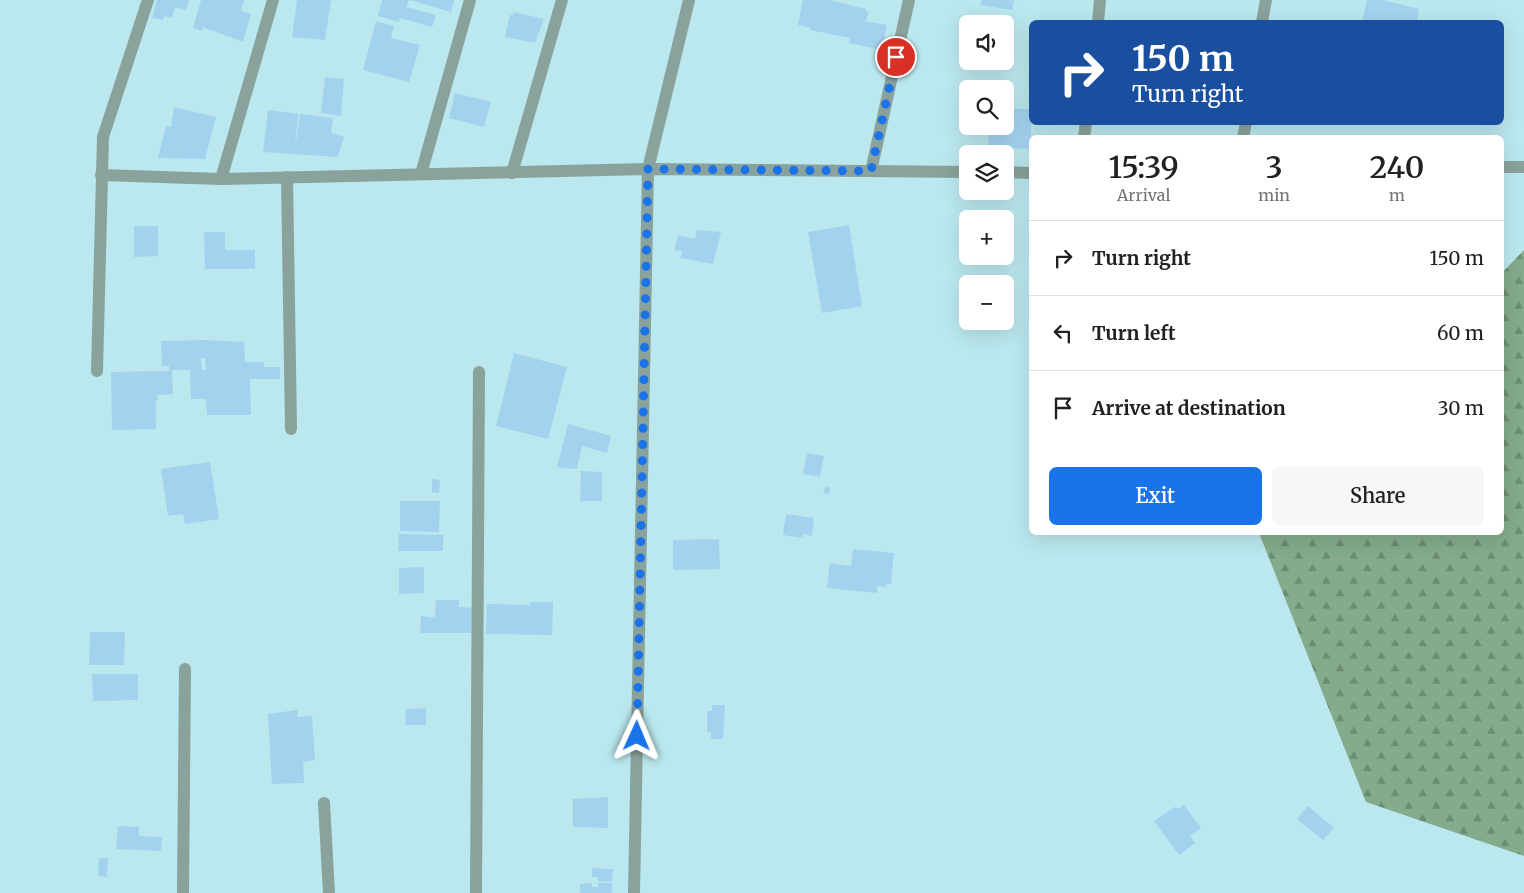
<!DOCTYPE html>
<html lang="en">
<head>
<meta charset="utf-8">
<style>
  :root { --surface:#fff; --page:#f6f6f6; --text:#202124; --muted:#757577; --line:#e0e0e0; --accent:#1a73e8 }
  body { margin:0; font-family:Merriweather,serif; background:var(--page); color:var(--text); height:100vh; display:flex; flex-direction:column; font-size:19px; white-space:nowrap }
  * { box-sizing:border-box; margin:0 }
  p { font-size:16px; color:var(--muted) }
  .icon { flex:none; width:28px; height:28px; fill:none; stroke:currentColor; stroke-width:2; stroke-linecap:round; stroke-linejoin:round }
  .map { position:relative; flex:1; overflow:hidden }
  .sheet { position:absolute; left:1029px; top:135px; width:475px; height:400px; display:flex; flex-direction:column; background:var(--surface); border-radius:8px; box-shadow:0 5px 20px #0002 }
  .sheet>* { flex:none }
  .hud { position:absolute; left:1029px; top:20px; width:475px; height:105px; border-radius:8px; box-shadow:0 5px 20px #0002; background:#1a4fa0; color:#fff; overflow:hidden }
  .tools { position:absolute; left:959px; top:15px; display:grid; gap:10px }
  .tools a { display:grid; place-items:center; width:55px; height:55px; border-radius:8px; background:var(--surface); box-shadow:0 5px 20px #0002; font-size:25px }
  .pin { position:absolute; display:grid; place-items:center; width:42px; height:42px; color:#fff; margin:-21px; border:2px solid #fff; border-radius:50%; box-shadow:0 1px 5px #0007 }
  .me { position:absolute; width:55px; margin:-28px; rotate:1deg; stroke-linejoin:round; filter:drop-shadow(0 0 4px #0008) }
  .turn { display:flex; align-items:center; gap:18px; height:105px; padding:0 20px; font-size:22px }
  .turn .icon { width:65px; height:65px; stroke-width:2.5 }
  .turn b { display:block; font-size:35px; line-height:42px }
  .eta { display:flex; justify-content:space-evenly; align-items:center; height:85px; text-align:center }
  .eta b { font-size:30px; font-weight:600; line-height:35px }
  .cta { display:flex; gap:10px; margin-top:auto; padding:10px 20px }
  .cta a { flex:1; height:58px; border-radius:8px; background:var(--accent); color:#fff; font-size:20px; font-weight:600; line-height:58px; text-align:center }
  .cta a+a { background:var(--page); color:var(--text) }
  ul { padding:0; list-style:none }
  li { display:flex; align-items:center; gap:15px; height:75px; padding:0 20px; border-top:1px solid var(--line) }
  li div { flex:1 }
  li b { display:block; font-size:19px }
  li em { font-style:normal }
  .map>svg:first-child { display:block }
</style>
</head>
<body>
<div class="map">
<svg width="1524" height="893" viewBox="0 0 1524 893">
  <defs>
    <pattern id="forest-firs" width="22" height="20" patternUnits="userSpaceOnUse" patternTransform="scale(1.25)"><rect width="22" height="20" fill="#84ab8b"/><path d="M5 1l3.5 6h-7zM16 11l3.5 6h-7z" fill="#6c8c73"/></pattern>
  </defs>
  <rect width="100%" height="100%" fill="#bae8ee"/>
  <polygon fill="url(#forest-firs)" points="1524,250 1524,856 1366,802 1259,533 1501,532 1501,274"/>
  <g fill="#a3d2ef" fill-rule="evenodd">
    <polygon points="157,0 189,0 186,10 175,7 172,18 164,16 163,20 152,18"/>
    <polygon points="201,0 244,0 241,11 251,14 243,42 203,27 202,31 193,28"/>
    <polygon points="297,0 331,0 325,40 292,37"/>
    <polygon points="382,0 409,0 406,7 436,15 432,27 400,18 399,22 378,16"/>
    <polygon points="410,0 454,0 451,12"/>
    <polygon points="803,0 830,0 866,9 865,11 869,12 866,20 864,21 887,25 882,50 849,43 850,38 810,30 811,28 798,25"/>
    <polygon points="982,0 1014,0 1012,10 980,5"/>
    <polygon points="1367,0 1383,0 1419,9 1417,22 1362,22"/>
    <polygon points="514,12 544,19 535,43 505,37 510,15 513,15"/>
    <polygon points="376,21 394,26 391,38 420,45 409,82 363,70"/>
    <polygon points="325,77 344,79 341,116 321,113"/>
    <polygon points="455,93 491,102 484,127 449,118"/>
    <polygon points="174,107 216,117 205,159 158,158 166,126 171,127"/>
    <polygon points="1005,109 1031,109 1031,149 988,147 989,126 1005,126"/>
    <polygon points="268,110 298,114 295,149 300,114 333,118 331,133 344,137 338,157 263,152"/>
    <polygon points="849,225 862,306 822,313 808,232"/>
    <polygon points="134,226 158,226 158,256 134,257"/>
    <polygon points="697,230 721,232 713,264 680,258 682,251 674,250 678,235 695,239"/>
    <polygon points="204,232 225,232 225,250 255,250 255,269 205,269"/>
    <path d="M206 340 244 342 245 362H264V367H280V379H250L251 415H207L206 399H191L190 370H172L173 394 157 395 158 400H156V429L112 430 111 372 169 371V366H162L161 341ZM201 358H205L206 370H202Z"/>
    <polygon points="514,353 567,367 548,439 496,426"/>
    <polygon points="568,424 611,436 607,453 582,446 577,469 557,467"/>
    <polygon points="807,453 824,456 820,477 803,474"/>
    <polygon points="210,462 219,519 185,524 183,514 168,516 161,469"/>
    <polygon points="581,471 602,472 602,501 580,501"/>
    <polygon points="432,479 440,480 439,493 432,493"/>
    <polygon points="826,486 831,489 828,495 823,492"/>
    <polygon points="400,501 440,501 439,532 400,531"/>
    <polygon points="786,514 814,518 812,536 803,534 803,538 783,535"/>
    <polygon points="399,534 443,535 443,551 398,551"/>
    <polygon points="719,539 720,569 673,570 673,540"/>
    <polygon points="853,549 894,553 891,584 886,584 886,587 878,586 877,593 827,588 830,563 851,566"/>
    <polygon points="424,567 424,593 399,594 399,568"/>
    <polygon points="436,600 459,600 459,607 473,608 471,633 420,633 421,616 435,618"/>
    <polygon points="530,602 553,602 552,635 486,634 487,604 530,605"/>
    <polygon points="90,632 125,632 124,665 89,665"/>
    <polygon points="92,674 138,674 138,700 93,701"/>
    <polygon points="712,705 725,705 723,739 711,739 711,732 707,732 707,711 712,711"/>
    <polygon points="426,708 426,725 405,725 406,709"/>
    <polygon points="297,710 298,717 312,716 315,760 303,762 304,783 272,784 268,714"/>
    <polygon points="608,797 608,828 573,827 573,799"/>
    <polygon points="1184,805 1201,828 1190,836 1195,843 1179,855 1154,821 1175,807 1178,809"/>
    <polygon points="1308,806 1334,828 1323,840 1297,819"/>
    <polygon points="118,826 139,827 139,836 162,837 161,851 116,849"/>
    <polygon points="99,858 108,858 107,877 98,876"/>
    <polygon points="592,868 613,869 612,882 598,881 598,877 592,877"/>
    <polygon points="592,883 592,887 598,887 598,883 612,883 612,893 580,893 580,884"/>
  </g>
  <g fill="none" stroke-linecap="round" stroke-linejoin="round">
    <g stroke="#8aa29c" stroke-width="12">
      <polyline points="1098,22 1100,0"/>
      <polyline points="1262,22 1266,0"/>
      <polyline points="1084,138 1086,122"/>
      <polyline points="1243,138 1246,122"/>
      <polyline points="1501,167 1524,167"/>
      <polyline points="871,171 909,0"/>
      <polyline points="1005,172 1031,173"/>
      <polyline points="512,173 562,0"/>
      <polyline points="421,174 470,0"/>
      <polyline points="101,175 221,179 648,169 968,172"/>
      <polyline points="287,177 291,429"/>
      <polyline points="221,179 273,0"/>
      <polyline points="97,371 103,137 148,0"/>
      <polyline points="324,803 329,893"/>
      <polyline points="183,893 185,669"/>
      <polyline points="476,893 479,372"/>
      <polyline points="634,893 648,169 689,0"/>
    </g>
  </g>
  <g fill="none" stroke-linecap="round" stroke-linejoin="round">
    <polyline stroke="#1a73e8" stroke-width="9" stroke-dasharray="0 16.2" points="637,736 648,169 871,171 896,57"/>
  </g>
</svg>
<div class="tools">
<a><svg class="icon" aria-label="sound" viewBox="0 0 24 24"><path d="M4 9h4l5-4v14l-5-4H4zM17 9q2 3 0 6"/></svg></a>
<a><svg class="icon" aria-label="search" viewBox="0 0 24 24"><circle cx="10" cy="10" r="6"/><path d="M15 15l6 6"/></svg></a>
<a><svg class="icon" aria-label="layers" viewBox="0 0 24 24"><path d="M12 4l9 5-9 5-9-5zM3 14l9 5 9-5"/></svg></a>
<a>+</a>
<a>−</a>
</div>
<div class="pin" style="left:896px;top:57px;background:#d93025"><svg class="icon" aria-label="arrive" viewBox="0 0 24 24"><path d="M6 21V4h12l-3 4 3 4H6"/></svg></div>
<svg class="me" style="left:637px;top:736px" viewBox="-20 -20 40 40"><path d="M0-17L14 15 0 8-14 15z" fill="#1a73e8" stroke="#fff" stroke-width="4"/></svg>
<div class="hud">
<div class="turn"><svg class="icon" aria-label="right" viewBox="0 0 24 24"><path d="M7 20v-9h11M14 6l5 5-5 5"/></svg><div><b>150 m</b>Turn right</div></div>
</div>
<section class="sheet">
<div class="eta">
<div><b>15:39</b><p>Arrival</p></div>
<div><b>3</b><p>min</p></div>
<div><b>240</b><p>m</p></div>
</div>
<ul>
<li><svg class="icon" aria-label="right" viewBox="0 0 24 24"><path d="M7 20v-9h11M14 6l5 5-5 5"/></svg><div><b>Turn right</b></div><em>150 m</em></li>
<li><svg class="icon" aria-label="left" viewBox="0 0 24 24"><path d="M17 20v-9H6M10 6l-5 5 5 5"/></svg><div><b>Turn left</b></div><em>60 m</em></li>
<li><svg class="icon" aria-label="arrive" viewBox="0 0 24 24"><path d="M6 21V4h12l-3 4 3 4H6"/></svg><div><b>Arrive at destination</b></div><em>30 m</em></li>
</ul>
<div class="cta"><a>Exit</a><a>Share</a></div>
</section>
</div>
</body>
</html>
